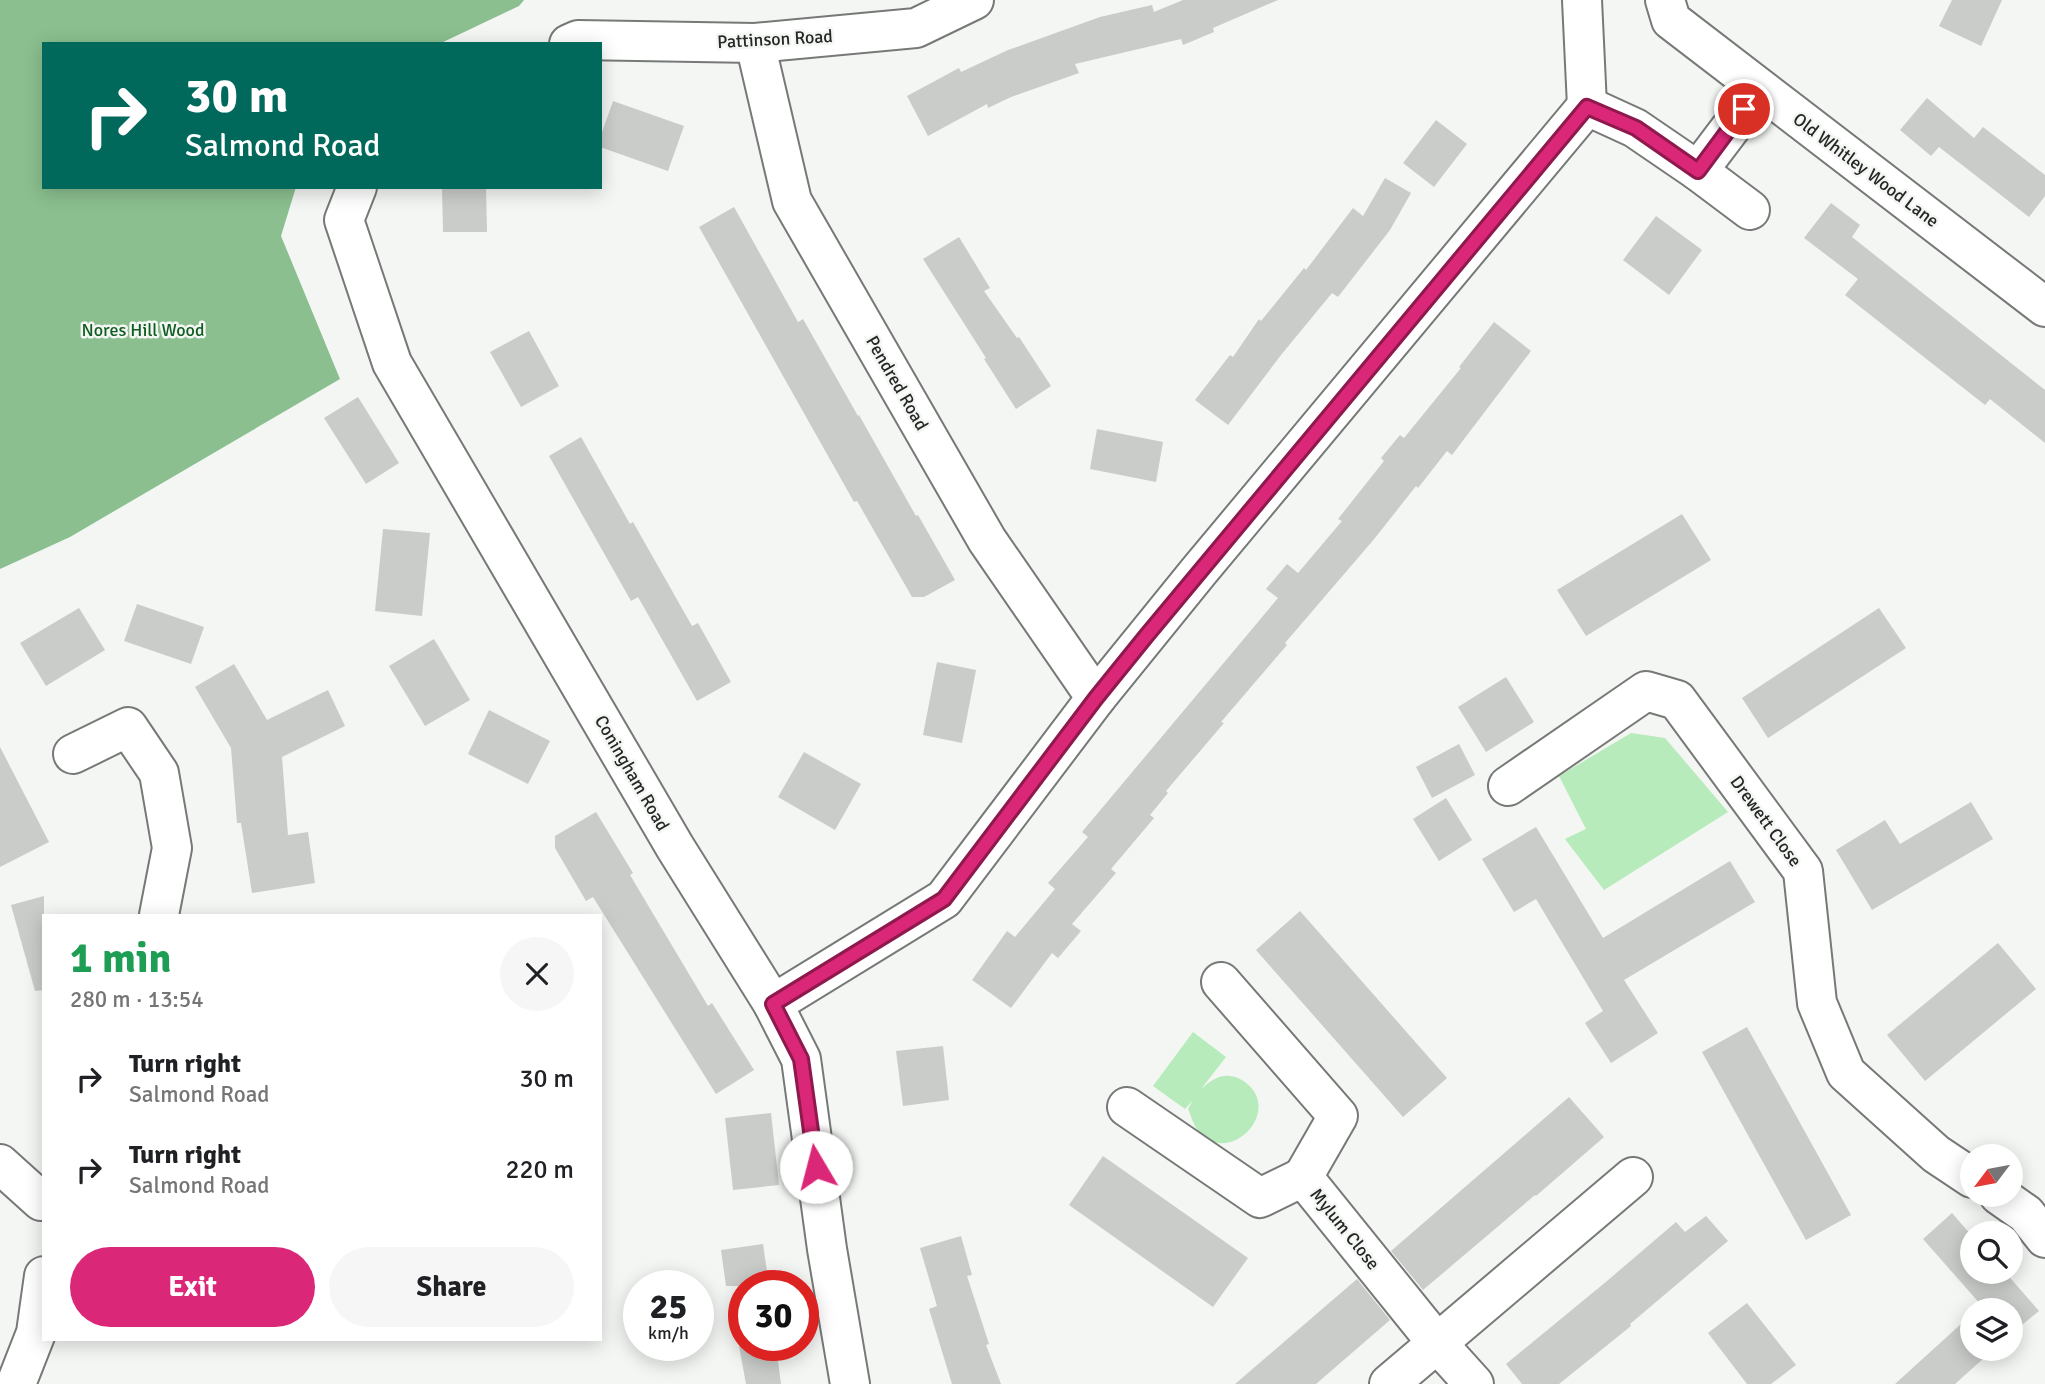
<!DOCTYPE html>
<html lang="en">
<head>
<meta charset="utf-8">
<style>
  :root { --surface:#fff; --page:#f6f6f6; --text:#202124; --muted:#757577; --accent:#db2777 }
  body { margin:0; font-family:Signika,sans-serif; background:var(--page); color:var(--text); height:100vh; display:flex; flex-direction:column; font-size:26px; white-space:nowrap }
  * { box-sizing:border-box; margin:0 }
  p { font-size:23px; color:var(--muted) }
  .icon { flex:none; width:38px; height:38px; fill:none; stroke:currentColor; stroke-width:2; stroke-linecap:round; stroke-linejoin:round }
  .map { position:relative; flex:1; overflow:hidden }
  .side { position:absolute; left:42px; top:914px; width:560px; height:427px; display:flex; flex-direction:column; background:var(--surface); border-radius:0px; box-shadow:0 4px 18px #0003 }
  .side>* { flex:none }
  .guide { position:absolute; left:42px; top:42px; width:560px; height:147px; border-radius:0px; box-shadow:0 4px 18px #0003; background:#00695c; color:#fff; overflow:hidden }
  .needle { width:46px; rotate:238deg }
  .tools { position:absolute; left:1960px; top:1144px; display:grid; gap:14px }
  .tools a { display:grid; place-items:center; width:63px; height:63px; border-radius:50%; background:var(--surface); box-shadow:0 4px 18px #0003; font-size:35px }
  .speed { position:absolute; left:623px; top:1270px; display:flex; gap:14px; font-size:35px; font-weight:700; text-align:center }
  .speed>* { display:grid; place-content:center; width:91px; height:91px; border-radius:50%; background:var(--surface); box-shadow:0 4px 18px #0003; line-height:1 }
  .speed small { font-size:18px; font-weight:400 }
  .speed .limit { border:10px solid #d22; background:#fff; color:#111 }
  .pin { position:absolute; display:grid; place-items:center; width:60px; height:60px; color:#fff; margin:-30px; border:4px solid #fff; border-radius:50%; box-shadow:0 2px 7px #0007 }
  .me { position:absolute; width:77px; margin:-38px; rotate:352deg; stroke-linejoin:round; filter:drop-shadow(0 0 5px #0008) }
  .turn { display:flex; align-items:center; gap:24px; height:147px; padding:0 28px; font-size:32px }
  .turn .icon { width:91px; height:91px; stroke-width:2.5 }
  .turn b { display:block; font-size:49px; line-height:60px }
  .round { display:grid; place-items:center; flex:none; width:74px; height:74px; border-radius:37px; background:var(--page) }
  .summary { display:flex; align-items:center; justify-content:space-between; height:119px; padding:0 28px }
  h1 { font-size:42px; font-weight:700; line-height:52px; color:#1e9e55 }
  .primary-button { display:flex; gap:14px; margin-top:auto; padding:14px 28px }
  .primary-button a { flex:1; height:80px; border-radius:42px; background:var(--accent); color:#fff; font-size:28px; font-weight:700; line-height:80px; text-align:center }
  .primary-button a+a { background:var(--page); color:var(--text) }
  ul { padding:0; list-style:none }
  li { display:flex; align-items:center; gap:21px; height:91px; padding:0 28px }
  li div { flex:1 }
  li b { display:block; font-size:26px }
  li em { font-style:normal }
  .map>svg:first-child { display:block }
</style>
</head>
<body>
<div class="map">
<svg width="2045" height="1384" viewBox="0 0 2045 1384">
  <rect width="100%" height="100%" fill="#f3f6f3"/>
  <g fill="#b7ebbb">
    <polygon points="1631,733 1665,738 1728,812 1604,890 1565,839 1586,829 1559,776"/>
    <path d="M1193 1032 1226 1057 1201 1089C1212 1079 1224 1071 1240 1079 1289 1106 1229 1172 1197 1129 1193 1124 1191 1115 1188 1109L1193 1100 1185 1109 1153 1086Z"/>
  </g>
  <polygon fill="#8bbf8f" points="0,0 524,0 519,6 439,44 44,44 44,187 296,187 281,236 340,379 70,537 0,569"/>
  <g fill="#c9ccc9">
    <polygon points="1183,0 1278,0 1213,28 1214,32 1183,45 1181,39 1075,64 1079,73 1011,97 988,108 987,104 928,136 907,96 959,68 961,72 1008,50 1100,17 1152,5 1154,12"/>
    <polygon points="1952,0 2002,0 1981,46 1939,26"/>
    <polygon points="1927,98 1974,138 1983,127 2045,175 2045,196 2029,217 1939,147 1931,156 1900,130"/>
    <polygon points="613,101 684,126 668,171 600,147 600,138"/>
    <polygon points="1436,120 1467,144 1434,187 1403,163"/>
    <polygon points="1385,178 1411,193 1390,230 1338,297 1332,293 1281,355 1228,425 1195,400 1230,355 1233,357 1259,319 1261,321 1304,268 1306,270 1353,208 1363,216"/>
    <polygon points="442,187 486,187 487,232 443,232"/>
    <polygon points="1831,203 1860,225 1852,237 2045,390 2045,443 1990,399 1985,405 1845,295 1858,279 1804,238"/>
    <polygon points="734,207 798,322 803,319 858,416 859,415 916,516 918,515 955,580 924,597 912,597 857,501 854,502 699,227"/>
    <polygon points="1656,216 1702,250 1669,295 1623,260"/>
    <polygon points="959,237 990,288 984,291 1017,338 1019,337 1051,386 1016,409 984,359 986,358 923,259"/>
    <polygon points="1494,322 1531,351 1452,455 1447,451 1418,488 1416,486 1375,538 1285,643 1287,645 1221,722 1224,723 1166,791 1168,793 1150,815 1154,818 1111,869 1116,873 1072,924 1081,931 1058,958 1052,953 1011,1008 972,980 1007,931 1015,937 1055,889 1048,883 1088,837 1082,832 1278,598 1266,589 1287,564 1298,573 1342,521 1338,519 1384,461 1381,458 1400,435 1404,438 1461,368 1459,367"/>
    <polygon points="529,331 559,386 521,407 490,352"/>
    <polygon points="358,397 399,463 366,484 324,418"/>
    <polygon points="1097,429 1163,442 1156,482 1090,469"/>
    <polygon points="581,437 630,524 633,522 692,626 698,623 731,682 697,701 638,597 631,601 549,456"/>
    <polygon points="1682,514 1711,560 1586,636 1557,590"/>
    <polygon points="383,529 430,533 422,616 375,611"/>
    <polygon points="137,604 204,627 191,664 124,641"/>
    <polygon points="79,608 105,650 46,686 20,643"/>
    <polygon points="1879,608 1906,648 1768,738 1742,698"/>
    <polygon points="434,639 470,700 425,726 389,666"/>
    <polygon points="937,662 976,670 962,743 923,735"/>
    <polygon points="234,664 267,720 328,690 345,726 282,757 288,835 308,832 315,883 252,893 241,823 237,823 231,748 195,687"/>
    <polygon points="1506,677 1534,722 1486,752 1458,707"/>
    <polygon points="489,710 550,741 528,784 468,754"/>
    <polygon points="1459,744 1475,775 1432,798 1416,767"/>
    <polygon points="0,747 49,842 0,867"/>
    <polygon points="804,752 861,784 835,830 778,797"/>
    <polygon points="1446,798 1472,840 1439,861 1413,819"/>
    <polygon points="1971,802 1993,839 1872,910 1836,850 1885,820 1900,844"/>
    <polygon points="596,812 633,873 630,875 708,1006 712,1003 754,1070 716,1094 593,897 586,901 555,848 555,836"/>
    <polygon points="1536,827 1603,938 1730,861 1755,902 1624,980 1658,1033 1611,1063 1585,1023 1603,1011 1536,899 1514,912 1482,859"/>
    <polygon points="44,896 44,990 35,991 11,905"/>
    <polygon points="1300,911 1447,1078 1403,1117 1256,950"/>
    <polygon points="1998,943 2036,989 1925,1081 1887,1035"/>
    <polygon points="1747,1027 1851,1215 1806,1240 1702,1052"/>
    <polygon points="943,1046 949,1100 903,1106 896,1051"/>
    <polygon points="1569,1097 1604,1137 1536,1196 1535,1195 1423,1290 1391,1251"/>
    <polygon points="771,1113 779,1185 733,1190 725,1118"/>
    <polygon points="1103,1156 1248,1258 1213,1307 1069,1205"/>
    <polygon points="1952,1213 1972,1236 1972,1272 2005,1272 2039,1311 2011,1334 2011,1311 1976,1311 1982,1306 1923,1239"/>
    <polygon points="1706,1216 1728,1241 1630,1324 1631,1326 1559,1384 1522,1384 1506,1364 1607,1281 1676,1222 1685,1232"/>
    <polygon points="961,1236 972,1275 967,1276 989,1344 986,1345 1001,1384 952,1384 929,1309 937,1306 920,1248"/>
    <polygon points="763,1244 769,1286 726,1286 721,1250"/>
    <polygon points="1357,1279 1390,1320 1316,1384 1235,1384"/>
    <polygon points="1747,1303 1796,1365 1771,1384 1747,1384 1708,1333"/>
    <polygon points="1972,1314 1972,1349 1994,1349 1955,1384 1895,1384"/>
    <polygon points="739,1346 776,1346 781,1384 746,1384"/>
  </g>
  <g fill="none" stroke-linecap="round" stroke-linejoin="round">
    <g stroke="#767976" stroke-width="42">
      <g id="street">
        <polyline points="1582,0 1587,106"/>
        <polyline points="1665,0 1671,20 2045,307"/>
        <polyline points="755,43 792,201 987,540 1096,698"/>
        <polyline points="569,44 578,40 755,43 916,28 974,0"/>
        <polyline points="1587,106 1635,128 1698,171 1750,210"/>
        <polyline points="1698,171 1760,89"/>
        <polyline points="357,187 344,220 392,363 675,847 773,1004 801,1059 827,1249 850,1384"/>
        <polyline points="73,754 128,727 159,773 172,848 159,915"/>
        <polyline points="1508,786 1646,691 1677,700 1803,871 1817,1003 1846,1073 1936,1154 1972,1178"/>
        <polyline points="1221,982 1338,1116 1303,1177 1437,1343 1474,1384"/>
        <polyline points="773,1004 944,899 1096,698 1199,571 1587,106"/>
        <polyline points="1127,1107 1260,1198 1303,1177"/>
        <polyline points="0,1164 41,1201"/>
        <polyline points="1999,1195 2026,1214 2045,1238"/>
        <polyline points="16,1384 36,1333 44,1276"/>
        <polyline points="1389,1384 1633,1177"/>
      </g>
    </g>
    <use href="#street" stroke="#fff" stroke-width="38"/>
  </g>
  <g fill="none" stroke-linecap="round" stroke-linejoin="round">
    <g stroke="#8e194d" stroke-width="18">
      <polyline id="route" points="816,1167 801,1059 773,1004 944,899 1096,698 1147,635 1587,107 1636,128 1698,171 1744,109"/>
    </g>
    <use href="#route" stroke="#db2777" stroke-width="12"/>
  </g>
  <g text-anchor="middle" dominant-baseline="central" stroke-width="5" stroke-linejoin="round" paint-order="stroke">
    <g font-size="18" fill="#252725" stroke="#f3f6f3">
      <text transform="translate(775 39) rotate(-3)">Pattinson Road</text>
      <text transform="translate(1866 170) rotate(37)">Old Whitley Wood Lane</text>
      <text transform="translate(897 383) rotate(60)">Pendred Road</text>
      <text transform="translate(632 773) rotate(60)">Coningham Road</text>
      <text transform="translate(1766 821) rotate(54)">Drewett Close</text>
      <text transform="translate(1345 1229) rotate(51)">Mylum Close</text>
    </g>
    <g font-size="18" fill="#0f5d21" stroke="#f3f6f3">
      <text x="143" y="330">Nores Hill Wood</text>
    </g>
  </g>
</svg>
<div class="tools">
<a><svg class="needle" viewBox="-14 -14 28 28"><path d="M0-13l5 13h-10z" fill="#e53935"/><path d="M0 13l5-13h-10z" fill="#757577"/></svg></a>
<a><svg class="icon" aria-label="search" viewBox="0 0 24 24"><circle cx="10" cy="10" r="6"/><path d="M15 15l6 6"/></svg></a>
<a><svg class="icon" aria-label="layers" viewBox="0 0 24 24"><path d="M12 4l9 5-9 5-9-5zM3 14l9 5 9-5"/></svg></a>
</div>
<div class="speed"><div>25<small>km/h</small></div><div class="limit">30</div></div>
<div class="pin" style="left:1744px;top:109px;background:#d93025"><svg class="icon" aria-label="arrive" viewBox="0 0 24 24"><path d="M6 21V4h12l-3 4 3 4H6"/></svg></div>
<svg class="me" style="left:816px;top:1167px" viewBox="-20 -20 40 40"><circle r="19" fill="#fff"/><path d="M0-13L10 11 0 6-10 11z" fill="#db2777"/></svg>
<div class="guide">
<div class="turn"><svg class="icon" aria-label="right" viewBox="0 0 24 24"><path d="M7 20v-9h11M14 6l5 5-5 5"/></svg><div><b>30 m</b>Salmond Road</div></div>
</div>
<section class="side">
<div class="summary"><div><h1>1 min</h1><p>280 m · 13:54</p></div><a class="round"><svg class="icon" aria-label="close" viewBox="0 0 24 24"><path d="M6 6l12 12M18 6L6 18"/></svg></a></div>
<ul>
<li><svg class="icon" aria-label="right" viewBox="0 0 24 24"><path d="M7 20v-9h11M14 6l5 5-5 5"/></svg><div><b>Turn right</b><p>Salmond Road</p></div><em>30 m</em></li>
<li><svg class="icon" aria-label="right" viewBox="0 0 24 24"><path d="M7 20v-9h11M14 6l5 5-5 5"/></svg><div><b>Turn right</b><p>Salmond Road</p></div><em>220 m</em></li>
</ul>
<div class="primary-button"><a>Exit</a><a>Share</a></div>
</section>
</div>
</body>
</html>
